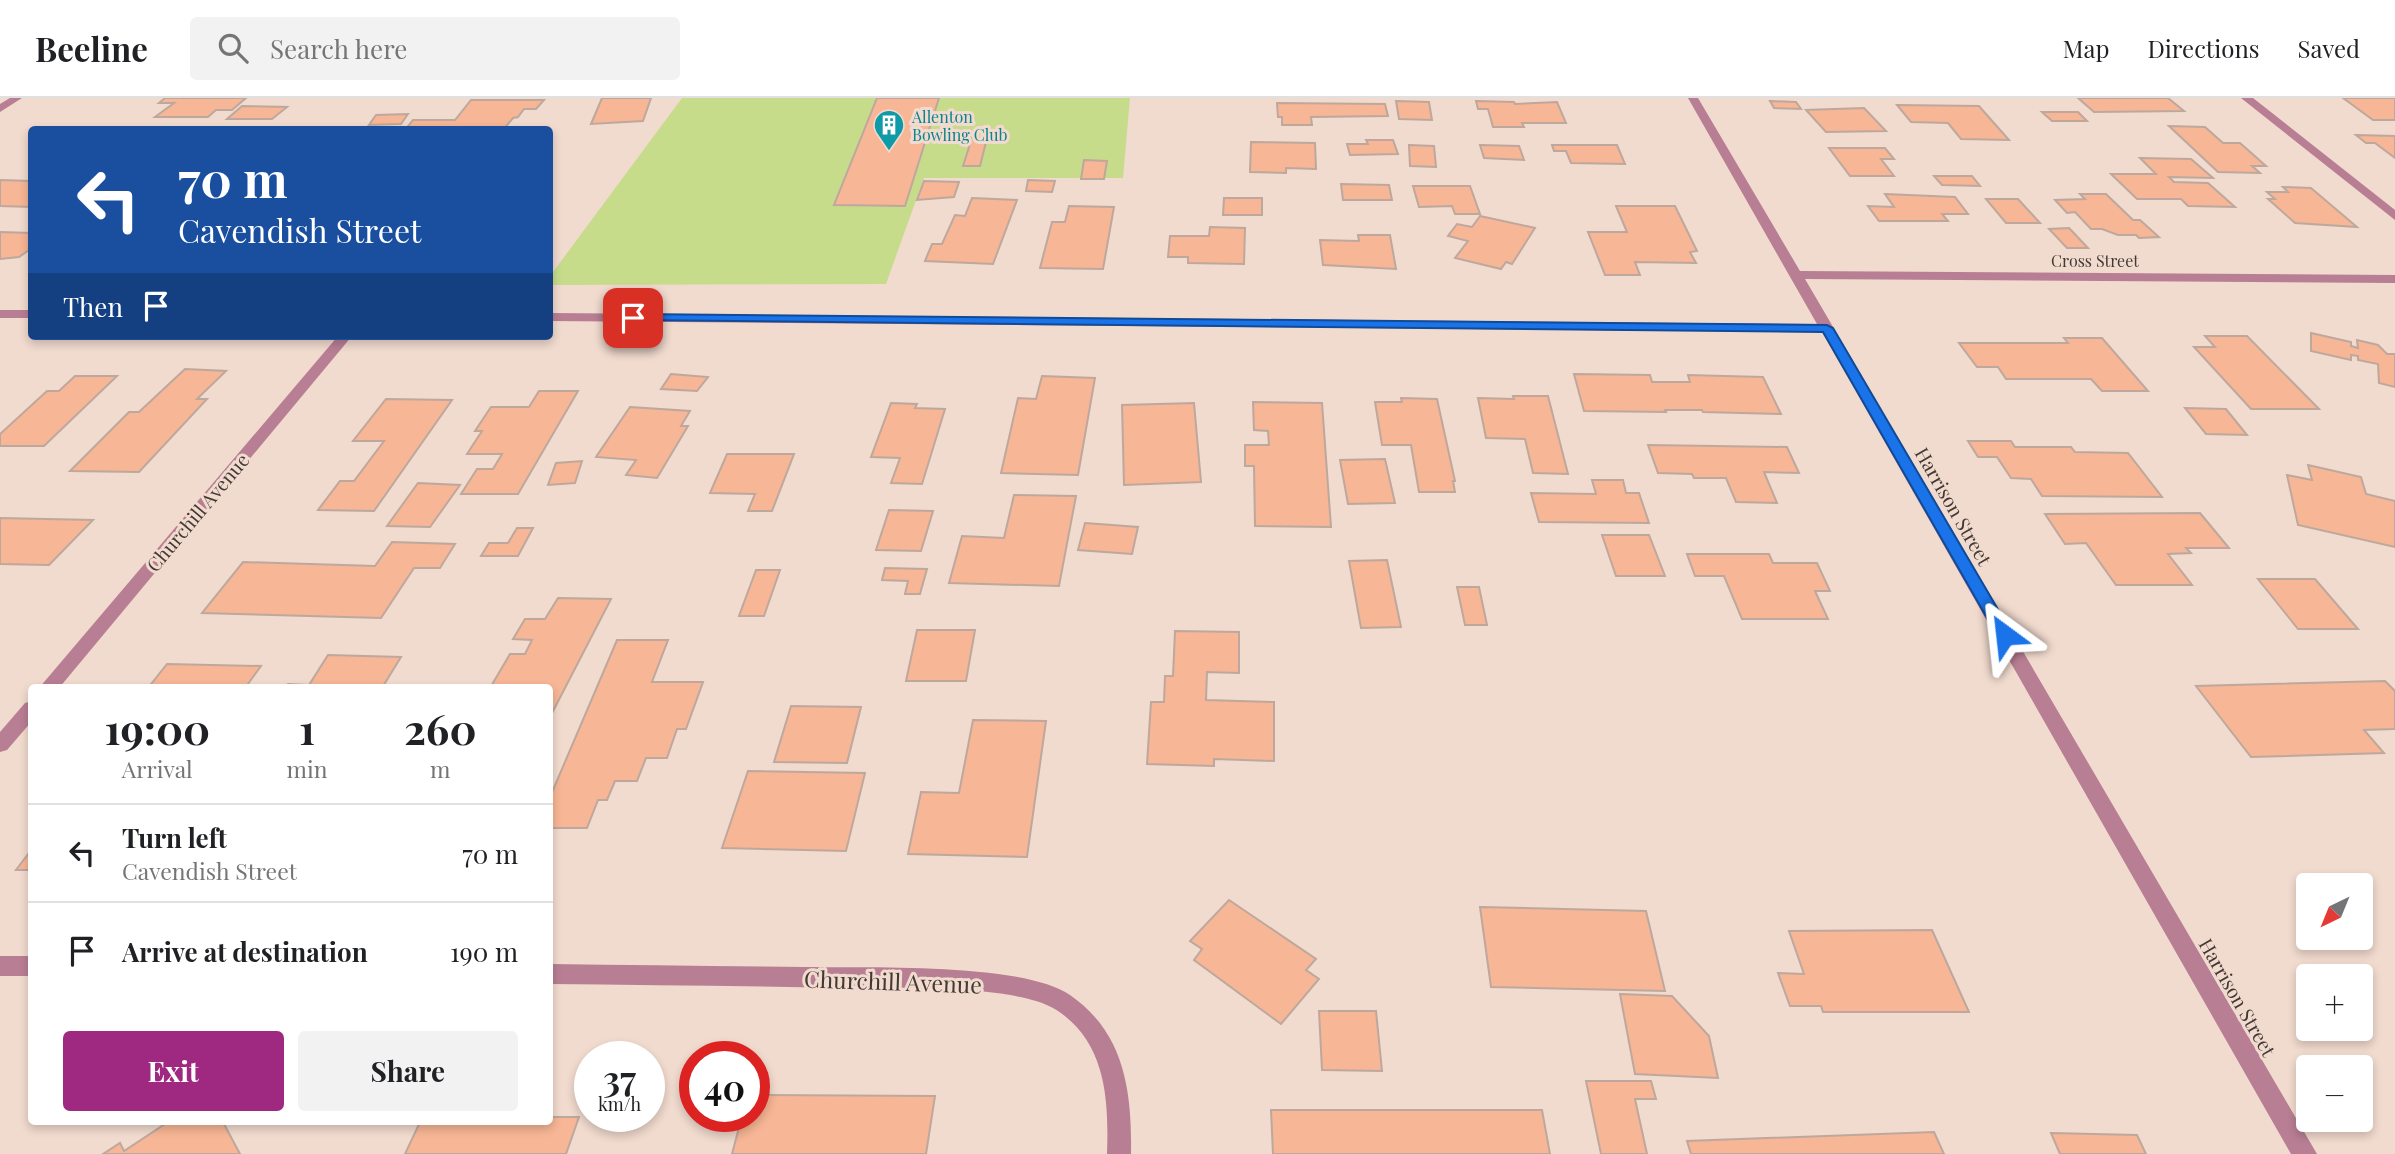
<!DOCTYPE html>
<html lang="en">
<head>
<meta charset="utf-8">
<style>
  :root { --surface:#fff; --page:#f2f2f2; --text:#202124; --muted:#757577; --line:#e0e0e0; --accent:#9f2981 }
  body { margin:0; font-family:"Playfair Display",serif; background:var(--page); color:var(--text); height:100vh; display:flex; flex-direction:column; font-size:26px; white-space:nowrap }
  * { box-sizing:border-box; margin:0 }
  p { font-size:23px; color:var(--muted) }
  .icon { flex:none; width:38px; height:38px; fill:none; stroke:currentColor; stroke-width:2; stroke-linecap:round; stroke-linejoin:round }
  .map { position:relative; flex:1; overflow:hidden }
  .side { position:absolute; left:28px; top:586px; width:525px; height:441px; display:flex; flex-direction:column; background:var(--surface); border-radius:7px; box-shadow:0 4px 10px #0003 }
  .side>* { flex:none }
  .top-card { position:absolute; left:28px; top:28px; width:525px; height:214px; border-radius:7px; box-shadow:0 4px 10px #0003; background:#1a4fa0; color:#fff; overflow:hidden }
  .needle { width:46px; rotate:223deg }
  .fabs { position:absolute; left:2296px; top:775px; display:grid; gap:14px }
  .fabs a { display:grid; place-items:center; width:77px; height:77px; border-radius:7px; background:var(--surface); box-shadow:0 4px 10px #0003; font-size:35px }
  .speed { position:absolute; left:574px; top:943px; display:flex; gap:14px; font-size:35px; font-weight:700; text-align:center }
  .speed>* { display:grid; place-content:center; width:91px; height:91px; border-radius:50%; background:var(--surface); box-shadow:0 4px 10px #0003; line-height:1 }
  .speed small { font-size:18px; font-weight:400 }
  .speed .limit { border:10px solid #d22; background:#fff; color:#111 }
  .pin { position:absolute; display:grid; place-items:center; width:60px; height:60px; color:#fff; margin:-30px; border-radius:14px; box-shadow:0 4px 10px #0006 }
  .me { position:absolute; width:77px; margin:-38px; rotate:330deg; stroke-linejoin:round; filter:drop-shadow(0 0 5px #0008) }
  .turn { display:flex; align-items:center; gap:24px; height:147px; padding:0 35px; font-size:32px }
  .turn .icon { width:91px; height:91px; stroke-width:2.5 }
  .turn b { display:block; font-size:49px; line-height:60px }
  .then { display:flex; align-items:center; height:66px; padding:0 35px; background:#0003; gap:14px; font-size:26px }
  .eta { display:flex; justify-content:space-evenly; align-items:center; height:119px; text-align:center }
  .eta b { font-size:42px; font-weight:700; line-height:49px }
  .action { display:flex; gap:14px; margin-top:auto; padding:14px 35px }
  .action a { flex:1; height:80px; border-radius:7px; background:var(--accent); color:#fff; font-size:28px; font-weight:700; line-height:80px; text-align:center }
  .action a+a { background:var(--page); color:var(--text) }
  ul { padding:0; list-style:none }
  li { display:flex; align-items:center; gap:21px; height:98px; padding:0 35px; border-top:2px solid var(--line) }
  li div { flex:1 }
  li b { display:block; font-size:26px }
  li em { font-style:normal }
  header { display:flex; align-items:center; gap:42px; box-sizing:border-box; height:98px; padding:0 35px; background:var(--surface); border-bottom:2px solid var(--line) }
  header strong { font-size:33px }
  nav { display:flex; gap:38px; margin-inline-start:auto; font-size:24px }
  .search { width:490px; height:63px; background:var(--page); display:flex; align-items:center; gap:18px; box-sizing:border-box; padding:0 24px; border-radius:7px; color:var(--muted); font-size:26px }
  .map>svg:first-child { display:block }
</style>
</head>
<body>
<header>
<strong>Beeline</strong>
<div class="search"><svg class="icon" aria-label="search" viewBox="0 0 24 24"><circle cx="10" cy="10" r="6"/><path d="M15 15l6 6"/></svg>Search here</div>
<nav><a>Map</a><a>Directions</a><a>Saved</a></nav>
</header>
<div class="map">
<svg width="2395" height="1056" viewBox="0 0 2395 1056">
  <rect width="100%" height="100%" fill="#f1dace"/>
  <polygon fill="#c7dc8b" points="682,0 1130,0 1123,80 924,80 886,186 550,187 550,178"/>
  <g fill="#f7b695" stroke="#bea89d" stroke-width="2">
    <polygon points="165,0 246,0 232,12 216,12 208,19 155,19 174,5 159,5"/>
    <polygon points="602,0 651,0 643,23 591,26"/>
    <polygon points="877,0 939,0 905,108 834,107"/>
    <polygon points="2078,0 2168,0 2184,13 2094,14"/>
    <polygon points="2343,0 2395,0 2395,22 2373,22"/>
    <polygon points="471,2 544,2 536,11 524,11 518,19 513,20 503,32 405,32 413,22 455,22"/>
    <polygon points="1396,3 1429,4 1432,22 1399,21"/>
    <polygon points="1476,3 1514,4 1515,6 1557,4 1566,25 1522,25 1524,29 1493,29 1488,11 1478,11"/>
    <polygon points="1770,3 1796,4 1801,11 1774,10"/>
    <polygon points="1277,5 1385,6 1388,18 1311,19 1312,27 1282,27 1282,19 1278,19"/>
    <polygon points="1897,7 1979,8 2009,42 1961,41 1948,25 1911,24"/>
    <polygon points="242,8 287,9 272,21 227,21"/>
    <polygon points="1864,10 1886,33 1826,34 1806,12"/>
    <polygon points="2042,14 2078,14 2087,23 2052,23"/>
    <polygon points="408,16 401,26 369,27 376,17"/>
    <polygon points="2169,28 2205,29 2223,45 2240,45 2266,68 2252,68 2260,75 2218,74"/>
    <polygon points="2356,37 2395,38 2395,60 2375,45 2366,45"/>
    <polygon points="972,40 987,40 980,68 963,68"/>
    <polygon points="1366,42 1393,42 1398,56 1350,57 1347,46 1368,46"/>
    <polygon points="1251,44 1315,45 1316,71 1286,70 1286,75 1250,74"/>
    <polygon points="1409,47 1434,48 1436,69 1410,68"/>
    <polygon points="1480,47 1519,48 1524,62 1484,60"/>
    <polygon points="1552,47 1617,47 1625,66 1571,65 1566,53 1554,53"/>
    <polygon points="1829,50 1885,50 1894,61 1881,61 1894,78 1850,78"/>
    <polygon points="2140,60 2191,61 2213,80 2169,79 2174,84 2208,85 2235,109 2188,108 2181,101 2137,101 2111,76 2156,76"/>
    <polygon points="1084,62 1107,63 1104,81 1081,81"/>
    <polygon points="1934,78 1972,78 1980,88 1942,87"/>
    <polygon points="0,82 32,83 32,109 0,108"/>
    <polygon points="1028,82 1055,83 1052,94 1026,93"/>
    <polygon points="924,83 959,84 954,99 917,102"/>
    <polygon points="1341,86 1389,87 1392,102 1343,102"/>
    <polygon points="1413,88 1470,88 1480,116 1455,116 1452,108 1419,109"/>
    <polygon points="2283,89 2311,90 2357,129 2295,125 2268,101 2275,101 2267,94 2288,94"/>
    <polygon points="1885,96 1955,99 1968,116 1942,116 1948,123 1879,123 1868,108 1894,109"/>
    <polygon points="2080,96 2106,96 2133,122 2140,122 2159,139 2139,140 2136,137 2118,137 2102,131 2091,131 2075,114 2067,115 2055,102 2085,101"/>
    <polygon points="972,100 1017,102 993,166 925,163 932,146 942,146 955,117 965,118"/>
    <polygon points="1224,100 1262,100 1262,117 1223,117"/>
    <polygon points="1986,101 2018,101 2040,125 2006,125"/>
    <polygon points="1069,108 1114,109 1103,171 1040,170 1052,124 1065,124"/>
    <polygon points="1616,108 1675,108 1697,153 1690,154 1696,165 1635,164 1640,177 1605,177 1588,134 1627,134"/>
    <polygon points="1480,118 1535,130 1512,166 1506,164 1501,171 1455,160 1468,143 1448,138 1457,126 1472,129"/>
    <polygon points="1210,129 1245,130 1244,166 1188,165 1188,159 1168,159 1170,138 1209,138"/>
    <polygon points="2069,130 2088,150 2067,150 2049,131"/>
    <polygon points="0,134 32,135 32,150 19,159 0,161"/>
    <polygon points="1358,137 1390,137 1396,171 1323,167 1320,142 1359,143"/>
    <polygon points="2311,235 2351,244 2351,248 2358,250 2357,242 2378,247 2387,256 2395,256 2395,289 2379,285 2378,266 2358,262 2358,258 2351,257 2351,262 2311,253"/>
    <polygon points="2205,238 2247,238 2319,311 2251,311 2194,249 2215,249"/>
    <polygon points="2064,240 2102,240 2148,293 2102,293 2091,281 2006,281 1998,269 1977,269 1959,245 2068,245"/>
    <polygon points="185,271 226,273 197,301 207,301 139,374 70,373 129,314 139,314"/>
    <polygon points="671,276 708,279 697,293 661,291"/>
    <polygon points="1574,276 1650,277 1652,284 1690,284 1688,277 1763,279 1781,316 1703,314 1702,312 1665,312 1666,314 1584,313"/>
    <polygon points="75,278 117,278 44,348 0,348 0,336 47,293 59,293"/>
    <polygon points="1042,278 1095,280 1078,377 1001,375 1018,300 1036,301"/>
    <polygon points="539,293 578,293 518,396 461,396 477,371 493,371 502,356 467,356 482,333 475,333 491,309 529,309"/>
    <polygon points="1513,298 1548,298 1568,376 1533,375 1525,341 1486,340 1478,300 1514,301"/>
    <polygon points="1401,300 1437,301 1455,383 1453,383 1455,394 1419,394 1411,347 1382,347 1375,304 1402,304"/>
    <polygon points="386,301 452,302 374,413 318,412 340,383 354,383 384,343 353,343"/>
    <polygon points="1253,304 1322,305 1331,429 1255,428 1254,368 1245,368 1245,347 1269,347 1268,333 1254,332"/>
    <polygon points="891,305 917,306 915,310 945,311 922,386 891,385 900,360 871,359"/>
    <polygon points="1194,305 1201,384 1124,387 1122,307"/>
    <polygon points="630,309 690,313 681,328 688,328 657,380 626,377 636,362 596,359"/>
    <polygon points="2185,310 2226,311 2247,337 2206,336"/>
    <polygon points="1968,343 2011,343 2015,349 2071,349 2075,354 2128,355 2162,399 2042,398 2031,381 2011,380 1997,359 1978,359"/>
    <polygon points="1648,347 1787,349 1799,375 1764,374 1777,405 1736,404 1726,380 1694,380 1692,376 1658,375"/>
    <polygon points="727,356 794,356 772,413 748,413 755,396 710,395"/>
    <polygon points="1385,361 1395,405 1348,406 1340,362"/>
    <polygon points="582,363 575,385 548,387 556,365"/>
    <polygon points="2308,367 2361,379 2366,396 2395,403 2395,449 2298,427 2287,377 2312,382"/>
    <polygon points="1592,382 1623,382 1626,395 1639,395 1649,425 1539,424 1531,395 1596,396"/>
    <polygon points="418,385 460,387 430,429 387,428"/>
    <polygon points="1014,397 1076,398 1059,488 949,485 962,438 1004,440"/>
    <polygon points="889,412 933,413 921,453 876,452"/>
    <polygon points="2200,415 2229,450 2186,450 2191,455 2168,456 2192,487 2116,487 2086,445 2065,446 2045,416"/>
    <polygon points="0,420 93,422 49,467 0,466"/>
    <polygon points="1085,425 1138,429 1132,456 1078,452"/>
    <polygon points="517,430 533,430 518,458 481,458 489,445 508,445"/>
    <polygon points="1602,437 1649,437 1665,478 1616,478"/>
    <polygon points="392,444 455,446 440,470 414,470 381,520 202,515 243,464 375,468"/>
    <polygon points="1687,456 1769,456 1773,465 1817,465 1830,493 1815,493 1828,521 1742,521 1724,478 1695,478"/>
    <polygon points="1387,462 1401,529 1361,530 1349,463"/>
    <polygon points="885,470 927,471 920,496 905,496 908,483 882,482"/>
    <polygon points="756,472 780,472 764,518 739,518"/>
    <polygon points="2258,481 2315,481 2358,531 2298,531"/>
    <polygon points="1457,489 1479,489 1487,527 1465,527"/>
    <polygon points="558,500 611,501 550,619 550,590 490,590 510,556 525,556 532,542 513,541 525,521 545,521"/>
    <polygon points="917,532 975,532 966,583 906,583"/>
    <polygon points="1175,533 1239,534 1239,575 1207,574 1206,602 1274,604 1274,663 1214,661 1214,668 1147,666 1151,604 1164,604 1165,578 1173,578"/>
    <polygon points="617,542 668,542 652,584 703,584 686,631 677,631 667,660 646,660 637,683 615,683 607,702 598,702 587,730 550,730 550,699"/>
    <polygon points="328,557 401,559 382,590 285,590 288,586 309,587"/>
    <polygon points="167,566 261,568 245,590 148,590"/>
    <polygon points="2385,583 2395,593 2395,631 2364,632 2384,655 2251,659 2196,588"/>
    <polygon points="791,608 861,609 847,665 774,664"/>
    <polygon points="973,622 1046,623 1027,759 908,756 921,694 959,695"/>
    <polygon points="748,673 865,675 846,753 722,750"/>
    <polygon points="32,751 32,772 16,772"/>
    <polygon points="1229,802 1316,861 1306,872 1319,881 1281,926 1194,862 1202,851 1190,843"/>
    <polygon points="1480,809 1646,813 1665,893 1491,889"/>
    <polygon points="1932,832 1969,914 1823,914 1821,908 1790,908 1778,875 1804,876 1789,833"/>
    <polygon points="1620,896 1672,898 1709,938 1718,980 1635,976"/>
    <polygon points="1319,913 1376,913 1382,973 1322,972"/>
    <polygon points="1586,983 1651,983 1656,1001 1635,1001 1647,1056 1601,1056"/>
    <polygon points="754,997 935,998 926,1056 732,1056 742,1018 754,1018"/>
    <polygon points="1271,1012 1542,1012 1550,1056 1273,1056"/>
    <polygon points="550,1019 579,1019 566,1056 405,1056 420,1024 550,1024"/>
    <polygon points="168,1024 223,1024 240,1056 103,1056 120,1045 124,1053"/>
    <polygon points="1934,1034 1944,1056 1691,1056 1687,1043"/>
    <polygon points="2051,1035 2137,1037 2146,1056 2060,1056"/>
  </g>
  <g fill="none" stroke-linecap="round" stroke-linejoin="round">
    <g fill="#b87e94" fill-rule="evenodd">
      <polygon points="10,0 22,0 0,14 0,6"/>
      <polygon points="1688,0 1698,0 1800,173 2395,177 2395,185 1805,181 2317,1056 2291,1056 1822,234 550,223 550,215 1817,226"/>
      <polygon points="2241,0 2253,0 2395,112 2395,122"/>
      <rect x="0" y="212" width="32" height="8"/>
      <polygon points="338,238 352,238 59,590 39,590"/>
      <polygon points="32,603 32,623 7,652 0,654 0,634 25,605"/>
      <rect x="0" y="858" width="32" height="20"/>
      <path d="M550 866C635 867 719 868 804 869 865 870 1023 864 1070 897 1125 935 1132 994 1131 1056H1107C1109 1001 1106 941 1053 910 1014 887 891 890 843 890 745 888 648 887 550 886Z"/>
    </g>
  </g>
  <polygon fill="#1a73e8" stroke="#114b97" stroke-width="2" points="633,216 1827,227 1833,230 2013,537 2005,543 1999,541 1823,234 628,222 628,217"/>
  <defs>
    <g id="building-pin" transform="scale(1.575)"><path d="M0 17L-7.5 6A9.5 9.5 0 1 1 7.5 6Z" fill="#0f9aa8" stroke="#f1dace"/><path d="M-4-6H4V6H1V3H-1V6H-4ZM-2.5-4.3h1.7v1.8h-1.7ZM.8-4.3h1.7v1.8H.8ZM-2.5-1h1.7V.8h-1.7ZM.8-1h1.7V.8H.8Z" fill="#fff"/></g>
  </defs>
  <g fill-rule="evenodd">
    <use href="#building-pin" x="889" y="27"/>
  </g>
  <g text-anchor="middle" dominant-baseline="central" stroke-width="6" stroke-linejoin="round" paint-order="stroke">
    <g font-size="16" fill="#0d838f" stroke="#f1dace" text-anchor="start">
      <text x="912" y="18">Allenton<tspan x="912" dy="18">Bowling Club</tspan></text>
    </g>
    <g font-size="16" fill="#423934" stroke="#f1dace">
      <text x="2095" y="162">Cross Street</text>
    </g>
    <g font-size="19" fill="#423934" stroke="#f1dace">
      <text transform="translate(1954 408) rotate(60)">Harrison Street</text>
      <text transform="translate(197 414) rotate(-50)">Churchill Avenue</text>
      <text transform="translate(2238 899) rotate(60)">Harrison Street</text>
    </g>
    <g font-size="23" fill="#423934" stroke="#f1dace">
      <text transform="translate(893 883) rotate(2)">Churchill Avenue</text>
    </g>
  </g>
</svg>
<div class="fabs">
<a><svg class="needle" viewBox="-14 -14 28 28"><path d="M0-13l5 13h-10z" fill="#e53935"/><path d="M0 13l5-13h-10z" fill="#757577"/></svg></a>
<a>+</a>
<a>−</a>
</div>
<div class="speed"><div>37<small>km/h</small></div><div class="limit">40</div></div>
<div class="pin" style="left:633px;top:220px;background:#d93025"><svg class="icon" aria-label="arrive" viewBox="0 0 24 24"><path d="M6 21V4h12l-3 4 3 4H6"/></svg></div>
<svg class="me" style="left:2005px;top:537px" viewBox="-20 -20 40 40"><path d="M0-17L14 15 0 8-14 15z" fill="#1a73e8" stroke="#fff" stroke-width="4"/></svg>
<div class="top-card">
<div class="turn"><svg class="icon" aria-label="left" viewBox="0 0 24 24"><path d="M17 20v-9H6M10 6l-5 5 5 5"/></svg><div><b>70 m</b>Cavendish Street</div></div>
<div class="then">Then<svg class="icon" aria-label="arrive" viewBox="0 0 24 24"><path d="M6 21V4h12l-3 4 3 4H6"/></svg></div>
</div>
<section class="side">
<div class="eta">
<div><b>19:00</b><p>Arrival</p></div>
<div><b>1</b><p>min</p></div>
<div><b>260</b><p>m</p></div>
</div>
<ul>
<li><svg class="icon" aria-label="left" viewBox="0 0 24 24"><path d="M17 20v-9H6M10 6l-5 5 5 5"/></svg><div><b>Turn left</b><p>Cavendish Street</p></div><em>70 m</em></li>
<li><svg class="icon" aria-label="arrive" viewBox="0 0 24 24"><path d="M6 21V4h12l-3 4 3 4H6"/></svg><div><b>Arrive at destination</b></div><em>190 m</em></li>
</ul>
<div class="action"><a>Exit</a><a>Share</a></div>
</section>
</div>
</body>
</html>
